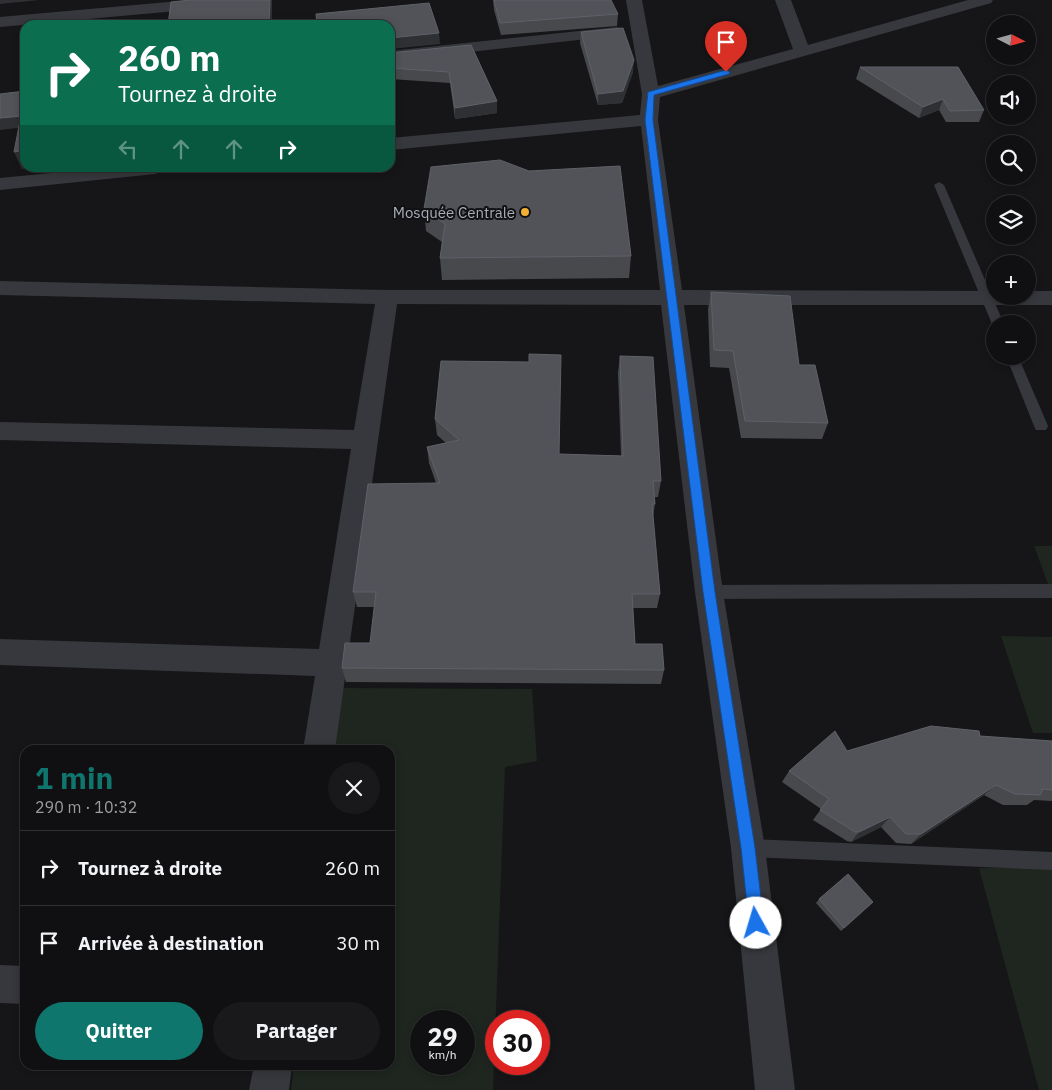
<!DOCTYPE html>
<html lang="fr">
<head>
<meta charset="utf-8">
<style>
  :root { --surface:#101012; --page:#19191b; --text:#f1f3f6; --muted:#9c9d9f; --line:#303032; --accent:#0f766e }
  body { margin:0; font-family:"IBM Plex Sans",sans-serif; background:var(--page); color:var(--text); height:100vh; display:flex; flex-direction:column; font-size:19px; white-space:nowrap }
  * { box-sizing:border-box; margin:0 }
  p { font-size:16px; color:var(--muted) }
  .icon { flex:none; width:28px; height:28px; fill:none; stroke:currentColor; stroke-width:2; stroke-linecap:round; stroke-linejoin:round }
  .map { position:relative; flex:1; overflow:hidden }
  .sheet { position:absolute; left:20px; top:745px; width:375px; height:325px; display:flex; flex-direction:column; background:var(--surface); border-radius:15px; box-shadow:0 2px 8px #0003,0 0 0 1px var(--line) }
  .sheet>* { flex:none }
  .top-card { position:absolute; left:20px; top:20px; width:375px; height:152px; border-radius:15px; box-shadow:0 2px 8px #0003,0 0 0 1px var(--line); background:#0b6e4f; color:#fff; overflow:hidden }
  .needle { width:32px; rotate:96deg }
  .fabs { position:absolute; left:986px; top:15px; display:grid; gap:10px }
  .fabs a { display:grid; place-items:center; width:50px; height:50px; border-radius:50%; background:var(--surface); box-shadow:0 2px 8px #0003,0 0 0 1px var(--line); font-size:25px }
  .speed { position:absolute; left:410px; top:1010px; display:flex; gap:10px; font-size:25px; font-weight:700; text-align:center }
  .speed>* { display:grid; place-content:center; width:65px; height:65px; border-radius:50%; background:var(--surface); box-shadow:0 2px 8px #0003,0 0 0 1px var(--line); line-height:1 }
  .speed small { font-size:12px; font-weight:400 }
  .speed .limit { border:8px solid #d22; background:#fff; color:#111 }
  .pin { position:absolute; display:grid; place-items:center; width:42px; height:42px; color:#fff; margin:-51px -21px; border-radius:50% 50% 50% 0; rotate:-45deg; box-shadow:0 0 5px #0007 }
  .pin .icon { rotate:45deg }
  .me { position:absolute; width:55px; margin:-28px; rotate:354deg; stroke-linejoin:round; filter:drop-shadow(0 0 4px #0008) }
  .turn { display:flex; align-items:center; gap:18px; height:105px; padding:0 15px; font-size:22px }
  .turn .icon { width:65px; height:65px; stroke-width:2.5 }
  .turn b { display:block; font-size:35px; line-height:42px }
  .lanes { display:flex; align-items:center; height:48px; padding:0 15px; background:#0003; justify-content:center; gap:25px; direction:ltr }
  .lanes .off { opacity:.35 }
  .round { display:grid; place-items:center; flex:none; width:52px; height:52px; border-radius:26px; background:var(--page) }
  .headline { display:flex; align-items:center; justify-content:space-between; height:85px; padding:0 15px }
  h1 { font-size:30px; font-weight:700; line-height:38px; color:var(--accent) }
  .cta { display:flex; gap:10px; margin-top:auto; padding:10px 15px }
  .cta a { flex:1; height:58px; border-radius:30px; background:var(--accent); color:#fff; font-size:20px; font-weight:700; line-height:58px; text-align:center }
  .cta a+a { background:var(--page); color:var(--text) }
  ul { padding:0; list-style:none }
  li { display:flex; align-items:center; gap:15px; height:75px; padding:0 15px; border-top:1px solid var(--line) }
  li div { flex:1 }
  li b { display:block; font-size:19px }
  li em { font-style:normal }
  .map>svg:first-child { display:block }
</style>
</head>
<body>
<div class="map">
<svg width="1052" height="1090" viewBox="0 0 1052 1090">
  <rect width="100%" height="100%" fill="#161618"/>
  <g fill="#1e261f" fill-rule="evenodd">
    <polygon points="1034,546 1052,546 1052,595"/>
    <polygon points="1001,636 1052,637 1052,733 1033,733"/>
    <path d="M343 688 532 689 537 761 505 767 493 1090H291L294 1065H390V750H335ZM421 1021H464V1064H421Z"/>
    <polygon points="979,868 1052,868 1052,1090 1039,1090"/>
  </g>
  <g fill="none" stroke-linecap="round" stroke-linejoin="round">
    <g fill="#37383d" fill-rule="evenodd">
      <polygon points="939,182 944,185 1004,324 995,324 995,327 992,324 934,185"/>
      <polygon points="1006,356 1018,356 1048,426 1046,430 1036,430 1034,426"/>
      <polygon points="1052,584 1052,598 709,599 704,597 701,592 704,587 709,585"/>
      <polygon points="748,839 1052,852 1052,870 748,857 741,855 739,848 741,841"/>
    </g>
    <g fill="#37383d" fill-rule="evenodd">
      <polygon points="191,0 251,0 249,3 243,5 0,27 0,17"/>
      <polygon points="626,0 642,0 658,86 793,49 775,0 791,0 808,45 968,0 993,0 991,3 660,97 658,120 682,290 995,291 995,296 1028,296 1028,291 1052,291 1052,305 684,305 723,592 765,848 795,1090 755,1090 731,848 695,592 661,305 397,304 335,750 303,750 315,676 0,665 0,639 319,649 351,449 0,440 0,422 354,430 375,304 0,295 0,281 387,290 660,290 641,126 390,150 390,138 640,115 642,94"/>
      <polygon points="617,27 623,29 625,32 623,35 390,61 390,51"/>
      <polygon points="103,168 165,168 162,172 155,174 0,190 0,178"/>
      <polygon points="0,965 25,966 25,1004 0,1003"/>
      <polygon points="254,1065 292,1065 289,1090 249,1090"/>
    </g>
  </g>
  <g fill="#47494d">
    <polygon points="493,0 618,14 617,26 501,35 494,10"/>
    <polygon points="581,32 633,72 622,103 598,105 580,43"/>
    <polygon points="471,45 497,101 497,113 455,119 450,83 390,79 390,53"/>
    <polygon points="860,67 984,110 979,122 946,122 939,110 919,118 856,79"/>
    <polygon points="424,209 631,256 629,278 442,280 440,258 442,242 426,231"/>
    <polygon points="711,292 799,365 828,423 822,439 741,438 729,368 710,367 708,309"/>
    <polygon points="620,356 661,481 658,497 655,497 655,504 653,517 660,594 657,608 633,608 635,644 664,670 661,684 346,682 342,668 370,643 374,607 357,607 353,592 436,483 429,463 427,447 446,443 437,435 435,419 559,454 621,456 618,373"/>
    <polygon points="980,736 1052,741 1052,801 1034,800 1027,805 1003,805 984,795 911,844 896,843 881,827 851,842 847,841 813,820 821,809 782,782 789,771 847,751"/>
    <polygon points="819,899 873,902 841,931 816,903"/>
  </g>
  <g fill="#2f3033">
    <polygon points="0,0 39,0 0,4"/>
    <polygon points="270,0 272,0 272,25 269,25"/>
    <polygon points="439,33 440,44 390,49 390,38"/>
    <polygon points="634,60 633,72 622,103 598,105 598,94"/>
    <polygon points="943,99 939,110 919,118 923,107"/>
    <polygon points="25,100 25,127 0,130 0,118"/>
    <polygon points="497,101 497,113 455,119 455,108"/>
    <polygon points="25,150 25,168 32,168 22,169 14,152"/>
    <polygon points="996,785 984,795 911,844 921,834"/>
    <polygon points="890,817 881,827 851,842 859,832"/>
  </g>
  <g fill="#525359" stroke="#5f6168">
    <polygon points="190,0 270,0 269,25 168,25 171,2"/>
    <polygon points="494,0 611,0 618,14 500,23"/>
    <polygon points="429,3 439,33 390,38 390,25 317,25 316,14"/>
    <polygon points="623,28 634,60 623,91 598,94 581,32"/>
    <polygon points="471,45 497,101 455,108 449,72 390,68 390,53"/>
    <polygon points="860,67 958,67 984,110 950,111 943,99 923,107"/>
    <polygon points="25,91 25,100 22,116 0,118 0,94"/>
    <polygon points="20,121 25,121 25,150 14,152"/>
    <polygon points="500,160 529,171 620,166 631,256 440,258 445,224 424,209 431,167"/>
    <polygon points="711,292 790,296 799,365 815,365 828,423 745,421 733,351 714,350"/>
    <polygon points="529,354 561,355 559,454 623,456 620,356 653,357 661,481 653,481 655,504 652,504 660,594 632,594 635,644 662,644 664,670 342,668 345,643 370,643 376,592 353,592 368,484 440,483 427,447 459,440 435,419 441,361 529,362"/>
    <polygon points="931,726 979,731 980,736 1052,741 1052,790 1043,789 1040,795 1015,794 996,785 921,834 906,834 890,817 859,832 855,832 820,810 829,799 789,771 835,731 847,751"/>
    <polygon points="848,874 873,902 844,928 819,899"/>
  </g>
  <polygon fill="#1a73e8" stroke="#114b97" points="726,70 730,72 729,74 654,95 653,120 715,592 755,848 764,923 761,928 756,930 751,928 749,923 741,848 703,592 645,120 648,92"/>
  <circle fill="#f2b134" stroke="#111113" stroke-width="2" cx="525" cy="212" r="5"/>
  <g text-anchor="middle" dominant-baseline="central" stroke-width="4" stroke-linejoin="round" paint-order="stroke">
    <g font-size="15" fill="#a8adb8" stroke="#111113" text-anchor="end">
      <text x="515" y="212">Mosquée Centrale</text>
    </g>
  </g>
</svg>
<div class="fabs">
<a><svg class="needle" viewBox="-14 -14 28 28"><path d="M0-13l5 13h-10z" fill="#e53935"/><path d="M0 13l5-13h-10z" fill="#9c9d9f"/></svg></a>
<a><svg class="icon" aria-label="sound" viewBox="0 0 24 24"><path d="M4 9h4l5-4v14l-5-4H4zM17 9q2 3 0 6"/></svg></a>
<a><svg class="icon" aria-label="search" viewBox="0 0 24 24"><circle cx="10" cy="10" r="6"/><path d="M15 15l6 6"/></svg></a>
<a><svg class="icon" aria-label="layers" viewBox="0 0 24 24"><path d="M12 4l9 5-9 5-9-5zM3 14l9 5 9-5"/></svg></a>
<a>+</a>
<a>−</a>
</div>
<div class="speed"><div>29<small>km/h</small></div><div class="limit">30</div></div>
<div class="pin" style="left:726px;top:72px;background:#d93025"><svg class="icon" aria-label="arrive" viewBox="0 0 24 24"><path d="M6 21V4h12l-3 4 3 4H6"/></svg></div>
<svg class="me" style="left:756px;top:923px" viewBox="-20 -20 40 40"><circle r="19" fill="#fff"/><path d="M0-13L10 11 0 6-10 11z" fill="#1a73e8"/></svg>
<div class="top-card">
<div class="turn"><svg class="icon" aria-label="right" viewBox="0 0 24 24"><path d="M7 20v-9h11M14 6l5 5-5 5"/></svg><div><b>260 m</b>Tournez à droite</div></div>
<div class="lanes"><svg class="icon off" aria-label="left" viewBox="0 0 24 24"><path d="M17 20v-9H6M10 6l-5 5 5 5"/></svg><svg class="icon off" aria-label="ahead" viewBox="0 0 24 24"><path d="M12 20V5M6 11l6-6 6 6"/></svg><svg class="icon off" aria-label="ahead" viewBox="0 0 24 24"><path d="M12 20V5M6 11l6-6 6 6"/></svg><svg class="icon" aria-label="right" viewBox="0 0 24 24"><path d="M7 20v-9h11M14 6l5 5-5 5"/></svg></div>
</div>
<section class="sheet">
<div class="headline"><div><h1>1 min</h1><p>290 m · 10:32</p></div><a class="round"><svg class="icon" aria-label="close" viewBox="0 0 24 24"><path d="M6 6l12 12M18 6L6 18"/></svg></a></div>
<ul>
<li><svg class="icon" aria-label="right" viewBox="0 0 24 24"><path d="M7 20v-9h11M14 6l5 5-5 5"/></svg><div><b>Tournez à droite</b></div><em>260 m</em></li>
<li><svg class="icon" aria-label="arrive" viewBox="0 0 24 24"><path d="M6 21V4h12l-3 4 3 4H6"/></svg><div><b>Arrivée à destination</b></div><em>30 m</em></li>
</ul>
<div class="cta"><a>Quitter</a><a>Partager</a></div>
</section>
</div>
</body>
</html>
